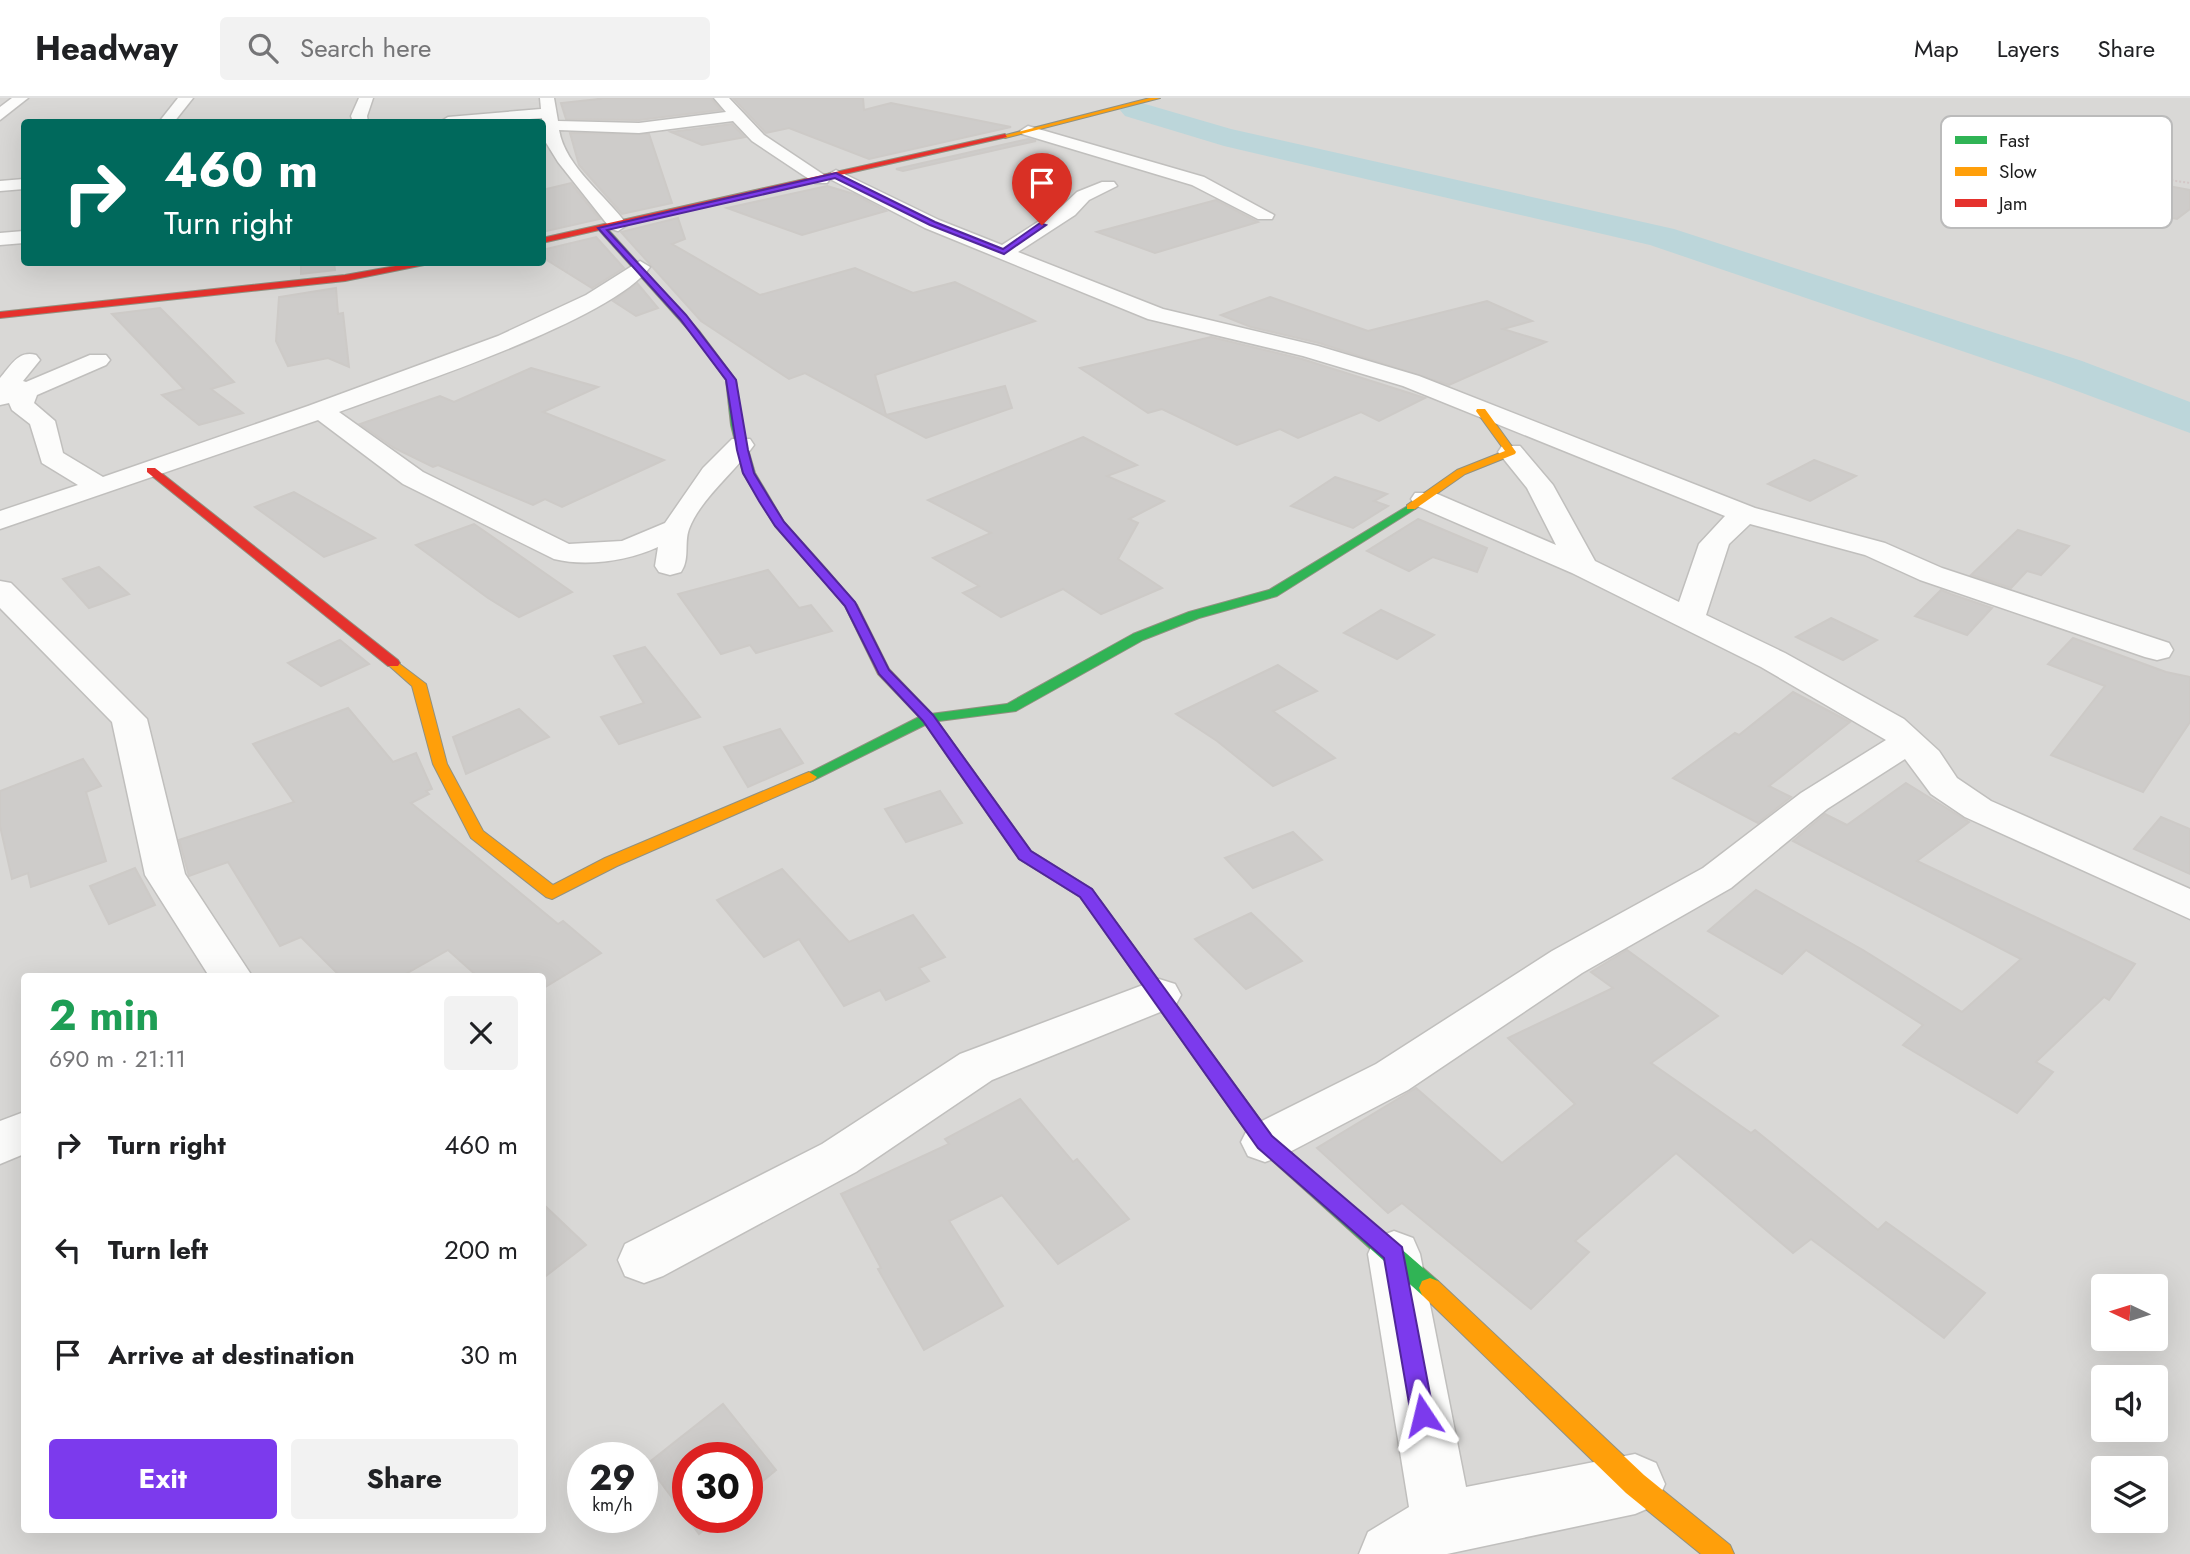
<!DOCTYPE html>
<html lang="en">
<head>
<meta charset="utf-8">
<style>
  :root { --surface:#fff; --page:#f2f2f2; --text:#202124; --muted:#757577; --line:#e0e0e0; --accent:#7c3aed }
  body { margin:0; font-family:Jost,sans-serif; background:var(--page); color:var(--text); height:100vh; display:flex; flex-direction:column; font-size:26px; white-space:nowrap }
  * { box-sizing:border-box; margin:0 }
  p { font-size:23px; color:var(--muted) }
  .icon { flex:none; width:38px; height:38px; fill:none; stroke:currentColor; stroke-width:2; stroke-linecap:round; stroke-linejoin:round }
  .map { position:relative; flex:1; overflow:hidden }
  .details { position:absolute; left:21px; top:875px; width:525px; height:560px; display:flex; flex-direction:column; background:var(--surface); border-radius:7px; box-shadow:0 7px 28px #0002 }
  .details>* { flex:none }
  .banner { position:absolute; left:21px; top:21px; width:525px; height:147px; border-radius:7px; box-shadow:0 7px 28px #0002; background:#00695c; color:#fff; overflow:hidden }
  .needle { width:46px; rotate:274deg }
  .controls { position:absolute; left:2091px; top:1176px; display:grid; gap:14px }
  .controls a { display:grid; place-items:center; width:77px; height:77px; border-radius:7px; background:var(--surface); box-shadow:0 7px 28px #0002; font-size:35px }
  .speed { position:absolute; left:567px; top:1344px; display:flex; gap:14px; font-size:35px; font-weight:700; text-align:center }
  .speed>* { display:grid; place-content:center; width:91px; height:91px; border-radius:50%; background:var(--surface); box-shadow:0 7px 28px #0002; line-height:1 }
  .speed small { font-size:18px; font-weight:400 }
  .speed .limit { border:10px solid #d22; background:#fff; color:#111 }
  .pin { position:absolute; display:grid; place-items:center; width:60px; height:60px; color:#fff; margin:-72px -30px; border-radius:50% 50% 50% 0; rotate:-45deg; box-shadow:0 0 7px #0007 }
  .pin .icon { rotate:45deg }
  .me { position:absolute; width:77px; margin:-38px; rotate:350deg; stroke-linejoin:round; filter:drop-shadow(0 0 5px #0008) }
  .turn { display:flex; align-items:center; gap:24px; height:147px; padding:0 28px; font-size:32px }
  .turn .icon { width:91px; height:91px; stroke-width:2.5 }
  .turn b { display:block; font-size:49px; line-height:60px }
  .round { display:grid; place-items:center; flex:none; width:74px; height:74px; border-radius:7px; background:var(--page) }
  .summary { display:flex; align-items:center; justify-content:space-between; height:119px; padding:0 28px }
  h1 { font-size:42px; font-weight:700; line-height:52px; color:#1e9e55 }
  .primary-button { display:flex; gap:14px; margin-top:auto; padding:14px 28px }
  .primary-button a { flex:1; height:80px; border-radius:7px; background:var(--accent); color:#fff; font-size:28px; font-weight:700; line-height:80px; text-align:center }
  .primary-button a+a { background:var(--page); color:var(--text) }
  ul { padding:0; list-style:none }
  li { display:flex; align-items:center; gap:21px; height:105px; padding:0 28px }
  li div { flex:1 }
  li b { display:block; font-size:26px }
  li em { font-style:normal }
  header { display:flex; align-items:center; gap:42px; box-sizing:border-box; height:98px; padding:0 35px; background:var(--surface); border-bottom:2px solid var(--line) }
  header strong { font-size:33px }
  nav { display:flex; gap:38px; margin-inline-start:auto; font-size:24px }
  .search { width:490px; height:63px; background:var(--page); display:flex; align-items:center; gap:18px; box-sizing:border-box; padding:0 24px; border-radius:7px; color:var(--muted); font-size:26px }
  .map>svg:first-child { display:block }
</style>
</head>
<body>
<header>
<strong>Headway</strong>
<div class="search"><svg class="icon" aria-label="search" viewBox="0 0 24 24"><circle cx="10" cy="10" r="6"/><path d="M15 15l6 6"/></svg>Search here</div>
<nav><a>Map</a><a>Layers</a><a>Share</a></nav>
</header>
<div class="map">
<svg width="2190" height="1456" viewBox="0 0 2190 1456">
  <rect width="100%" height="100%" fill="#eae8e5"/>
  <path fill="#d9d8d6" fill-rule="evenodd" d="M0 0H2190V1456H0ZM24 24H542V164H24ZM24 878H542V1432H24ZM2104 1188H2156V1241H2104ZM2104 1279H2156V1332H2104ZM583 1360H642V1419H583ZM688 1360H747V1419H688ZM2104 1370H2156V1423H2104Z"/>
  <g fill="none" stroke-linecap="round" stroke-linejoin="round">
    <polygon fill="#bcd6da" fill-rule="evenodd" points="1135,3 1231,31 1674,131 2082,263 2190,304 2190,335 2050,283 1650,147 1224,48 1125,18 1120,12 1125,6"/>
  </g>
  <g fill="#ceccca" stroke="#cdcac7" stroke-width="2">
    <polygon points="597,0 711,0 721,12 639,22 566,21 561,5 599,1"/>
    <polygon points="733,0 863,0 864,12 891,5 1011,29 869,61 789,30 766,35"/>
    <polygon points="732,26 745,39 702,47 671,34"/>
    <polygon points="570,35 649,36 672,105 622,116 579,67"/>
    <polygon points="1028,41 1036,43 903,73 896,71"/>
    <polygon points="2061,68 2190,92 2190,111 2177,121 2056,97"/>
    <polygon points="571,85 600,121 542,134 542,92"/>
    <polygon points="827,88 854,96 886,113 802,137 727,110"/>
    <polygon points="1216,102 1258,124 1155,155 1097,134"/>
    <polygon points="678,120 685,141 672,146 760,197 855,170 913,195 955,184 1035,223 875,277 886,317 1005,288 1012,310 926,340 805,275 789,281 701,223 621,134"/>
    <polygon points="596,139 624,170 592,190 542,159 542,152"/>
    <polygon points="301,164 334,164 335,172 301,176"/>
    <polygon points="637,185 658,210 636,218 613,203"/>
    <polygon points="336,190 338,216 343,215 349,269 328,260 288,268 276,243 279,199"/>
    <polygon points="1270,199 1368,233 1487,203 1532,223 1503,231 1546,244 1449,287 1319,245 1251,229 1221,217"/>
    <polygon points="160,210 234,284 211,291 243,315 199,327 162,297 184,291 112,216"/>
    <polygon points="1211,239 1302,261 1425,300 1379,323 1361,314 1298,340 1280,331 1237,347 1162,311 1148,315 1080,270"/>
    <polygon points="531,270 598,289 543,314 664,362 562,409 545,401 533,407 438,367 433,369 394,350 360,326 440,298 454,304"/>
    <polygon points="1083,339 1137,367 1107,378 1164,403 1129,421 1138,425 1118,461 1162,490 1101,516 1063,491 1001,519 963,495 979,488 933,460 991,435 928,402"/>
    <polygon points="1814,362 1856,378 1810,403 1768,386"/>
    <polygon points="1335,379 1387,396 1374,403 1388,408 1353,430 1291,408"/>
    <polygon points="294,394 375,440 324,459 255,409"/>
    <polygon points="1418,421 1487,450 1477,474 1433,459 1409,473 1367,453"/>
    <polygon points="474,426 572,494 519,519 488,500 416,447"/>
    <polygon points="2018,432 2069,448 2041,477 2027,473 2011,490 1971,477"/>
    <polygon points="99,469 129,496 89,510 63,481"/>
    <polygon points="768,472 799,510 811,507 832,533 756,555 750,547 721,556 678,496"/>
    <polygon points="1941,492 1951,496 1992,510 1967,537 1915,518"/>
    <polygon points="1381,512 1434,537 1397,561 1344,535"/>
    <polygon points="1831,520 1877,542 1843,562 1796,539"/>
    <polygon points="2073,540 2166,574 2190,579 2190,624 2143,694 2051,657 2105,588 2048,566"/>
    <polygon points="340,542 369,566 321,588 288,565"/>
    <polygon points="645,549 700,619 619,646 601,619 644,605 614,558"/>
    <polygon points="1278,567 1317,593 1273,613 1335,660 1273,688 1217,643 1176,616"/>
    <polygon points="1793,594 1850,624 1769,688 1791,699 1758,725 1673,680 1735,635 1739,637"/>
    <polygon points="348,610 393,664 416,655 432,691 426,693 429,696 411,705 558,826 563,823 601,855 542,891 542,878 477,878 448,852 402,878 340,878 301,839 280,848 228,764 189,778 179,742 294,704 253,646"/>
    <polygon points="519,611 549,639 466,676 453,639"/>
    <polygon points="780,631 803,665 748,689 724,649"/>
    <polygon points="83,661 101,688 86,694 106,763 31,789 28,775 12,781 0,728 0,693"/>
    <polygon points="1906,685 1969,724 1917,763 2135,866 2109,902 2104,899 2036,964 2053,974 2017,1015 1903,947 1923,927 1806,852 1782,876 1708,833 1756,792 1863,852 1962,914 2021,861 1793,743 1825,716 1847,727"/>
    <polygon points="940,693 962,725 906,744 885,711"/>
    <polygon points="2161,719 2190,731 2190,776 2134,751"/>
    <polygon points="1293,734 1322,762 1253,790 1225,760"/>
    <polygon points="135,770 155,807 109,826 90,788"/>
    <polygon points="782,771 849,844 913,817 945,859 919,870 929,883 886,902 880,892 844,908 799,841 764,859 717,802"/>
    <polygon points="1251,815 1302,863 1246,891 1195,841"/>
    <polygon points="1627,852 1718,918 1651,965 1751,1035 1755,1032 1878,1132 1886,1124 1985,1195 1944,1240 1811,1141 1793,1155 1676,1055 1575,1143 1589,1154 1531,1211 1402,1105 1388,1115 1317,1050 1416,990 1502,1065 1575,1006 1508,940 1613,890 1591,874"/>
    <polygon points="1020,1001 1073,1064 1077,1061 1129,1121 1058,1166 1002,1097 949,1123 1003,1208 924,1252 878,1171 881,1170 841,1096 949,1046 945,1041"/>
    <polygon points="542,1105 586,1147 542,1181"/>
    <polygon points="723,1306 776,1372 747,1396 747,1360 688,1360 688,1419 719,1419 699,1436 647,1366"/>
  </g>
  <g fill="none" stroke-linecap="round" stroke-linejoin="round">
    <g stroke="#c0bfbd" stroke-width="3">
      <g id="street">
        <polygon points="12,0 28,0 0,22 0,9"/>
        <polygon points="178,0 193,0 174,24 159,24"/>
        <polygon points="359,0 373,0 367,18 368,24 353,24 351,18"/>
        <path d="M540 0H554L558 23 639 25 726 14 714 0H729L764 37 830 81 827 85H815L752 43 733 23 639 35 559 32C565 69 607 98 627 127L618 133 611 131 558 64 545 43 542 20 494 24H440L448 19 541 11Z"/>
        <polygon points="1028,28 1204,79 1274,117 1272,121 1258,121 1192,87 1022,36 1020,33"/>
        <polygon points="836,72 939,122 1002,147 1061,109 1077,94 1102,84 1114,84 1117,88 1089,102 1075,117 1018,154 1163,211 1318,248 1419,278 1755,410 1885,445 1942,470 2169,545 2173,552 2169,559 2157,562 2145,559 1920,482 1865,457 1750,426 1729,446 1706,517 1785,555 1904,621 1939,653 1957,680 1991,703 2190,791 2190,821 1965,719 1931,696 1905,661 1827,711 1731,790 1582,875 1408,992 1282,1058 1265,1064 1248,1058 1241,1044 1248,1030 1376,966 1552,853 1703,770 1801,695 1886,642 1761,569 1572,475 1415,407 1411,401 1415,395 1435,395 1556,447 1527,390 1498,354 1502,348 1520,348 1553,387 1595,463 1679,504 1699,446 1725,418 1403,288 1303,258 1148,221 925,130 830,81 827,77"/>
        <polygon points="24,81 24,91 0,93 0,83"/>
        <polygon points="24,133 24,145 0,147 0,135"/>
        <path d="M640 163 650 169C613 222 406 289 339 314L423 374 569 446 622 443 665 425 703 370 732 341H750L754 347C736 373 700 401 689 431 684 445 690 461 681 474L670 477 659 474 655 468 658 449C628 463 586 469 554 461L403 386 318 322 0 431V413L78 387 42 365 30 326 12 312 9 305 0 307V280C11 268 18 252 36 257L40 262 23 283 26 284 90 257H106L110 262 106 267 37 297 34 305 55 323 63 355 103 379 308 308 498 238 586 197Z"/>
        <polygon points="0,483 11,485 147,621 185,776 252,878 209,878 145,777 112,624 0,510"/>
        <polygon points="1159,881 1175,886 1181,897 1175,908 992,982 856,1074 663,1178 644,1185 625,1178 618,1162 625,1146 822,1046 960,956"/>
        <polygon points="24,1014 24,1056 0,1066 0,1023"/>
        <polygon points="1394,1133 1413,1140 1420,1156 1466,1389 1635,1356 1656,1365 1665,1386 1656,1407 1635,1416 1447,1456 1359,1456 1368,1434 1409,1409 1368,1156 1375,1140"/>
      </g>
    </g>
    <g stroke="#919180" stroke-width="2">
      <g id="fast">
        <polygon points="599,128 605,128 700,234 736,282 741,327 755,375 784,424 827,472 827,478 819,478 775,428 743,375 731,327 726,282 694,238 599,132"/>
        <polygon points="1411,406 1417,409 1415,411 1277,498 1199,520 1143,542 1016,613 931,624 814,682 809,684 801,679 923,617 1007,606 1133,536 1189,514 1269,492"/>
        <polygon points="1094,800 1100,802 1272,1038 1438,1183 1441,1190 1438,1197 1430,1200 1422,1197 1258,1050 1088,810 1086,806 1088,802"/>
      </g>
    </g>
    <g stroke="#919180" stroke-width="2">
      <g id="slow">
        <polygon points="1150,0 1160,0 1005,40 1002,38"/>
        <polygon points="1477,311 1485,311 1516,354 1515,356 1465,376 1415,411 1407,411 1407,407 1457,372 1505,353 1476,313"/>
        <polygon points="823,471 827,472 857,507 889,571 933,617 1031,753 1092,791 1102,806 1100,810 1088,810 1080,799 1019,761 923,623 878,576 845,508 817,475"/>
        <polygon points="393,561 426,586 447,666 483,733 553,787 605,760 804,676 809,674 817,679 814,682 617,768 552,801 546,799 471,740 433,666 412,588 386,565"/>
        <polygon points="1430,1180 1438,1183 1644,1377 1730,1447 1734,1456 1701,1456 1626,1395 1422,1197 1419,1190 1422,1183"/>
      </g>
    </g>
    <g stroke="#919180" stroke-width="2">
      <g id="jam">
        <polygon points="1005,36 1007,39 542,145 542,140"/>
        <polygon points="418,164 439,164 345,183 0,220 0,214 345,177"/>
        <polygon points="147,370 155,370 398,562 400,565 398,568 388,568 147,374"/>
      </g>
    </g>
    <polyline stroke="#d3c7c7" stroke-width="2" stroke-dasharray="2 2" stroke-linecap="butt" points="2100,72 2190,85"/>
    <use href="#street" fill="#fcfcfb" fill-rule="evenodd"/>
    <use href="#fast" fill="#30b455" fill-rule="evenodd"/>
    <use href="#slow" fill="#ff9f0a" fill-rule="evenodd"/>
    <use href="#jam" fill="#e5322d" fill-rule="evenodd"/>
  </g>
  <polygon fill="#7c3aed" stroke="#51269a" stroke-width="2" points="836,75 935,124 1003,151 1040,125 1046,127 1004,156 930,127 835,80 607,132 686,217 736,282 748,352 754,375 771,403 784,424 855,504 889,572 933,617 1031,753 1092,791 1272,1038 1402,1149 1434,1317 1431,1325 1423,1328 1414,1325 1411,1317 1384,1160 1258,1050 1080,799 1019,761 923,623 879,576 845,508 775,428 759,403 743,375 737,352 726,282 680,221 598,130"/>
  <rect x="1941" y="18" width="231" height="112" rx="10" fill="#fff" stroke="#bbb" stroke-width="2"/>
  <rect x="1955" y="38" width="32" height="8" fill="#30b455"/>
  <rect x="1955" y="69" width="32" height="9" fill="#ff9f0a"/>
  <rect x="1955" y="101" width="32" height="8" fill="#e5322d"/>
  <g font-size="19" fill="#1c1c1c">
    <text x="1999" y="49">Fast</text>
    <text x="1999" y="80">Slow</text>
    <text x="1999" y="112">Jam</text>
  </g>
</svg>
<div class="controls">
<a><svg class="needle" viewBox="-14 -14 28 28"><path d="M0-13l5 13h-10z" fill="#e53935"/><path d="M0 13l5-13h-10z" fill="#757577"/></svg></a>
<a><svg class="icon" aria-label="sound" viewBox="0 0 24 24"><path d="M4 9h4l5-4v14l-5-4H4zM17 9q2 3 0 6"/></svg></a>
<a><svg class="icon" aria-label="layers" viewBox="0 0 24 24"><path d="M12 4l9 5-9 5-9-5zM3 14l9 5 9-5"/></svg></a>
</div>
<div class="speed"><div>29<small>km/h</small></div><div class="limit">30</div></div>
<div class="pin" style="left:1042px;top:127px;background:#d93025"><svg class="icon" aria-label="arrive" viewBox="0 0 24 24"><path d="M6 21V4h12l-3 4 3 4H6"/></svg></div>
<svg class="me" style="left:1423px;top:1317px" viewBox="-20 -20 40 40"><path d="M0-17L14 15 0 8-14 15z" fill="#7c3aed" stroke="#fff" stroke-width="4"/></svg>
<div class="banner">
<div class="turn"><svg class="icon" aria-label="right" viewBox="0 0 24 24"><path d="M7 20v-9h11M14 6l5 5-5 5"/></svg><div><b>460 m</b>Turn right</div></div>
</div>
<section class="details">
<div class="summary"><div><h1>2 min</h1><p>690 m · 21:11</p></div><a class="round"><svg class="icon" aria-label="close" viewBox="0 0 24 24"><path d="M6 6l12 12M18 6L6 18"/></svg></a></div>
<ul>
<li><svg class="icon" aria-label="right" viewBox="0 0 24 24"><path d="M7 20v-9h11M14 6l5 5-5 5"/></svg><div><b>Turn right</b></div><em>460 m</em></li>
<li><svg class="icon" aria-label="left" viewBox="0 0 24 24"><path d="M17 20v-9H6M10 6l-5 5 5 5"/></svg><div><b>Turn left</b></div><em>200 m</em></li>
<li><svg class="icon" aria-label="arrive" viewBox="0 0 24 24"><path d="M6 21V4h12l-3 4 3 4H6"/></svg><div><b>Arrive at destination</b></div><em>30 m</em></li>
</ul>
<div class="primary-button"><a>Exit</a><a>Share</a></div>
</section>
</div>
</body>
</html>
